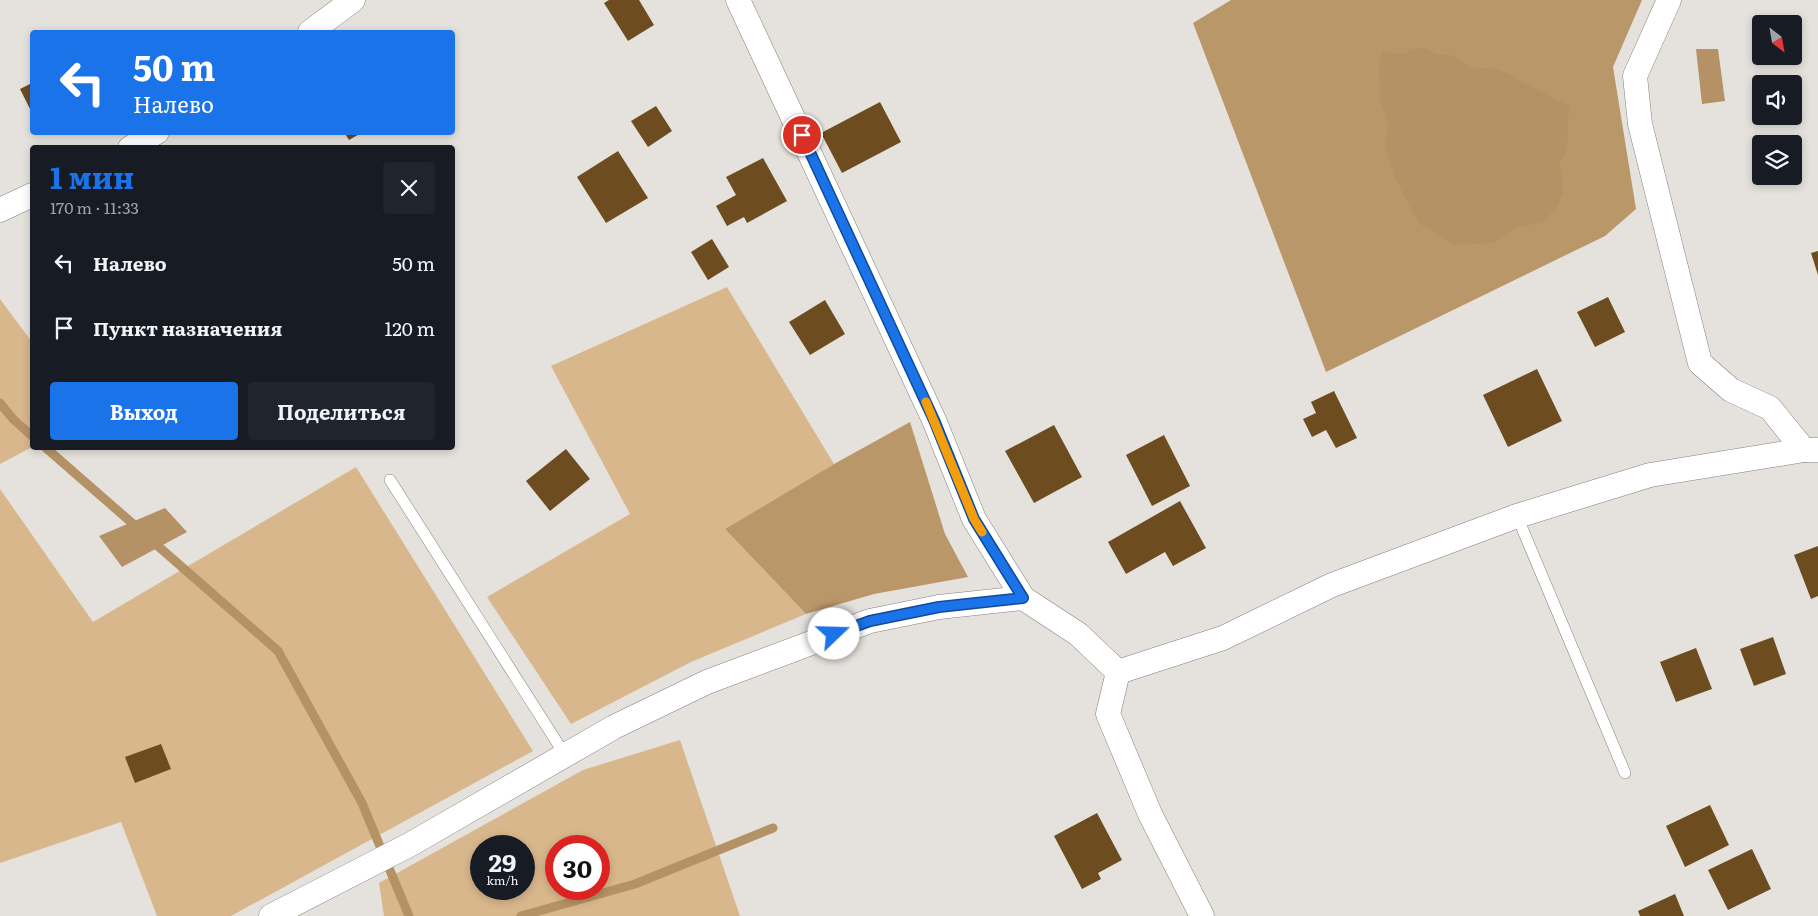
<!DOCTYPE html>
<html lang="ru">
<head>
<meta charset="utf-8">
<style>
  :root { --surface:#171b24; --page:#20242c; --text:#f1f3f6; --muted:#9ea1a6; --accent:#1a73e8 }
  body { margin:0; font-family:Literata,serif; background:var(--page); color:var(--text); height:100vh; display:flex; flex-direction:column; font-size:19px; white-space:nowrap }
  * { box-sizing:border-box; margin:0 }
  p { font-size:16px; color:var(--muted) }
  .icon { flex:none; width:28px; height:28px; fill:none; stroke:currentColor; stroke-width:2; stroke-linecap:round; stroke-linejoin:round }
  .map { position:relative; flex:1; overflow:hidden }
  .sheet { position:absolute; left:30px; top:145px; width:425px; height:305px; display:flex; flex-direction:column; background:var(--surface); border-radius:5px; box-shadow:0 2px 8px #0003 }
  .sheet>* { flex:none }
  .top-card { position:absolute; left:30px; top:30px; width:425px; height:105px; border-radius:5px; box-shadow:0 2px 8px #0003; background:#1a73e8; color:#fff; overflow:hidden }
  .needle { width:32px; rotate:149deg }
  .tools { position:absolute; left:1752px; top:15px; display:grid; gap:10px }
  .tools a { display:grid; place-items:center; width:50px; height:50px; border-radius:5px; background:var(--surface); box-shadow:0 2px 8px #0003; font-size:25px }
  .speed { position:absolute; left:470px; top:835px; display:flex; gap:10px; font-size:25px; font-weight:700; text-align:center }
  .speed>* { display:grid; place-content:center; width:65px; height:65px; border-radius:50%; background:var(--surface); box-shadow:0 2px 8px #0003; line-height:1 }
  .speed small { font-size:12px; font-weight:400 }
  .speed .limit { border:8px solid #d22; background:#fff; color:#111 }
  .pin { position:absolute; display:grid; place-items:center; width:42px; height:42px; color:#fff; margin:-21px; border:2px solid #fff; border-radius:50%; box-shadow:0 1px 5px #0007 }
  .me { position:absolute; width:55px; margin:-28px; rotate:69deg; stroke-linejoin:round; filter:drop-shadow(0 0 4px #0008) }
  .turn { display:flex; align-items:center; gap:18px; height:105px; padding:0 20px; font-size:22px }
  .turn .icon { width:65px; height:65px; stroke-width:2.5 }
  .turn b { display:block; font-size:35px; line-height:42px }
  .round { display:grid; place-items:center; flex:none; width:52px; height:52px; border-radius:5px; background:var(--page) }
  .head { display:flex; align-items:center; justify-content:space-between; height:85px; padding:0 20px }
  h1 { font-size:30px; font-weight:700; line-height:38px; color:var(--accent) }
  .primary-button { display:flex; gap:10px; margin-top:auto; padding:10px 20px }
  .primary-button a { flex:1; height:58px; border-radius:5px; background:var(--accent); color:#fff; font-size:20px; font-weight:700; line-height:58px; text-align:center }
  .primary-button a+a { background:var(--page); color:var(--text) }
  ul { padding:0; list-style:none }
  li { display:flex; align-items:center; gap:15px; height:65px; padding:0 20px }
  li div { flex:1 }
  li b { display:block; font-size:19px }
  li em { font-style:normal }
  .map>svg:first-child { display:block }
</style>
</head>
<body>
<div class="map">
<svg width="1818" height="916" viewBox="0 0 1818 916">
  <rect width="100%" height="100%" fill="#e5e2dd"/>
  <g fill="#d9b78c" fill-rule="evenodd">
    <polygon points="727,287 834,464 725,529 806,614 691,662 571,724 487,597 630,514 551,366"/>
    <polygon points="0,299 32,342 32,447 0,464"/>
    <polygon points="356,467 533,751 231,916 157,916 121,822 0,863 0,489 93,622"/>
    <path d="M680 740 740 916H384L379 883 583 770ZM481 846H524V889H481ZM556 846H599V889H556Z"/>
  </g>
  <g fill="#ba9769">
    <polygon points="1231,0 1642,0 1613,67 1636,209 1605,236 1326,372 1193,23"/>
    <polygon points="910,422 945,534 968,577 874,594 806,614 725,529 834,464"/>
  </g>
  <g fill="#b59265">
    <polygon points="1421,47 1439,55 1452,55 1473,69 1494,67 1569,106 1567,150 1559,165 1562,177 1563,193 1556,208 1543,222 1516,228 1494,243 1454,245 1439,236 1420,224 1408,203 1394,175 1384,144 1389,123 1380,100 1379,68 1382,51 1402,54"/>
    <polygon points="1696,49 1718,49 1725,101 1702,104"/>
    <polygon points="165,508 187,532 122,567 99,536"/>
  </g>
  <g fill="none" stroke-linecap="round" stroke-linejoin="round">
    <g stroke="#b59265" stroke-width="9">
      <polyline points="0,403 13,419 32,436"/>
      <polyline points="46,448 140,530"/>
      <polyline points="151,540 278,651 362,803 409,916"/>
      <polyline points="521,916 635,884 773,828"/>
    </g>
  </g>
  <g fill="#6d4d20">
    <polygon points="609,0 639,0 654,25 628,41 604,3"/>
    <polygon points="32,83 32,113 20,89"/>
    <polygon points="880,102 901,142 842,173 821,133"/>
    <polygon points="656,106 672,131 648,147 631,121"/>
    <polygon points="344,132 363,132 349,140"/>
    <polygon points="618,151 648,198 606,223 577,177"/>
    <polygon points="763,158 787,201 747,223 744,217 727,226 716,206 736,195 726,177"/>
    <polygon points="712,239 729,267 708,280 691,252"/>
    <polygon points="1818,251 1818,275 1811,253"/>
    <polygon points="1608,297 1625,332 1595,347 1577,312"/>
    <polygon points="825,300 845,334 810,355 789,322"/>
    <polygon points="1537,369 1562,421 1508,447 1483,395"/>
    <polygon points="1334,391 1357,438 1336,448 1326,430 1312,437 1303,419 1316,413 1311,402"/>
    <polygon points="1054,425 1082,477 1034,503 1005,451"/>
    <polygon points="1164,435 1190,486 1152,506 1126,455"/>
    <polygon points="566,449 590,479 550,511 526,481"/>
    <polygon points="1180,501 1206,548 1173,566 1165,552 1126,574 1108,542"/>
    <polygon points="1818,546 1818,596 1811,599 1794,555"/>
    <polygon points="1773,637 1786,674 1754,686 1740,649"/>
    <polygon points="1696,648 1712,689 1676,702 1660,662"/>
    <polygon points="161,744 171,769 135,783 125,757"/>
    <polygon points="1710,805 1729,845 1685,867 1666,826"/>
    <polygon points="1097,813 1122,860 1098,873 1101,879 1082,889 1054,836"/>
    <polygon points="1752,849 1771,889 1728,910 1708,870"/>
    <polygon points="1675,894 1684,916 1640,916 1638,911"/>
  </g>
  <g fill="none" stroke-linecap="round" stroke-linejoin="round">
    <g stroke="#84817d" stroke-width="12">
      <g id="service">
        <polyline points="390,480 565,755"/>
        <polyline points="1517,516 1625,773"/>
      </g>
    </g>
    <g stroke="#84817d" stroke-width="25">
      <g id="minor">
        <polyline points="738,0 934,420 974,519 1023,598 1078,634 1118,672 1108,714 1150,814 1202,916"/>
        <polyline points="1669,0 1635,76 1640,124 1700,363 1731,390 1770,408 1804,450"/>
        <polyline points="310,32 353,0"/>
        <polyline points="130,148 157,132"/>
        <polyline points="0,210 32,195"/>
        <polyline points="1118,672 1223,638 1332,585 1517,516 1650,475 1804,450 1818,450"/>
        <polyline points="271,916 411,844 614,727 707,682 870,621 939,607 1023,598"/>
      </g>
    </g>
    <use href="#service" stroke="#fff" stroke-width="11"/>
    <use href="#minor" stroke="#fff" stroke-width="24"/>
  </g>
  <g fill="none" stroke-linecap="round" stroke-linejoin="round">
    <g stroke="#114b97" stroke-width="12">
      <polyline id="route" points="802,135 934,420 974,519 1023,598 939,607 870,621 834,634"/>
    </g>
    <use href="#route" stroke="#1a73e8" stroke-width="9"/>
    <polyline stroke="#f59e0b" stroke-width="9" points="926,402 974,519 982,532"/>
  </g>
</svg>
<div class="tools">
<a><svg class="needle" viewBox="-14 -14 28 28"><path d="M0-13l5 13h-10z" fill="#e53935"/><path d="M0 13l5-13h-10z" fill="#9ea1a6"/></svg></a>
<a><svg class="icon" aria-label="sound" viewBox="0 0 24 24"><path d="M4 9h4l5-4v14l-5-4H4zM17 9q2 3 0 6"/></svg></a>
<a><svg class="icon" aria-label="layers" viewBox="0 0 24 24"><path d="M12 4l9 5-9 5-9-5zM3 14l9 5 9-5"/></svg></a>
</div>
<div class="speed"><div>29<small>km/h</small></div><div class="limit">30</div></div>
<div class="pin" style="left:802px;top:135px;background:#d93025"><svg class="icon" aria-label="arrive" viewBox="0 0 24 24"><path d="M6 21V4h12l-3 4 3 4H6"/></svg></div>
<svg class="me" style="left:834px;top:634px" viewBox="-20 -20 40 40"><circle r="19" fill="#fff"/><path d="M0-13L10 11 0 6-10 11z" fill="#1a73e8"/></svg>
<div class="top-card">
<div class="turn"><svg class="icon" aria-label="left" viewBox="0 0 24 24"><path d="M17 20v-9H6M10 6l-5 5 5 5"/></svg><div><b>50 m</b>Налево</div></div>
</div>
<section class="sheet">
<div class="head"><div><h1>1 мин</h1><p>170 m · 11:33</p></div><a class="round"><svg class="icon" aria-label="close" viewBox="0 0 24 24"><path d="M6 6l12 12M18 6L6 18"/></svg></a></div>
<ul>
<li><svg class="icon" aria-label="left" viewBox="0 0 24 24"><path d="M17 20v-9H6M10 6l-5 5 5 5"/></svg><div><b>Налево</b></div><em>50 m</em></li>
<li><svg class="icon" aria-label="arrive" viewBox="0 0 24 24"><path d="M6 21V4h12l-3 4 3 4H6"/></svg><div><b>Пункт назначения</b></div><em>120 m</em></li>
</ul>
<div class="primary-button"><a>Выход</a><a>Поделиться</a></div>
</section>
</div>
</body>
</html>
